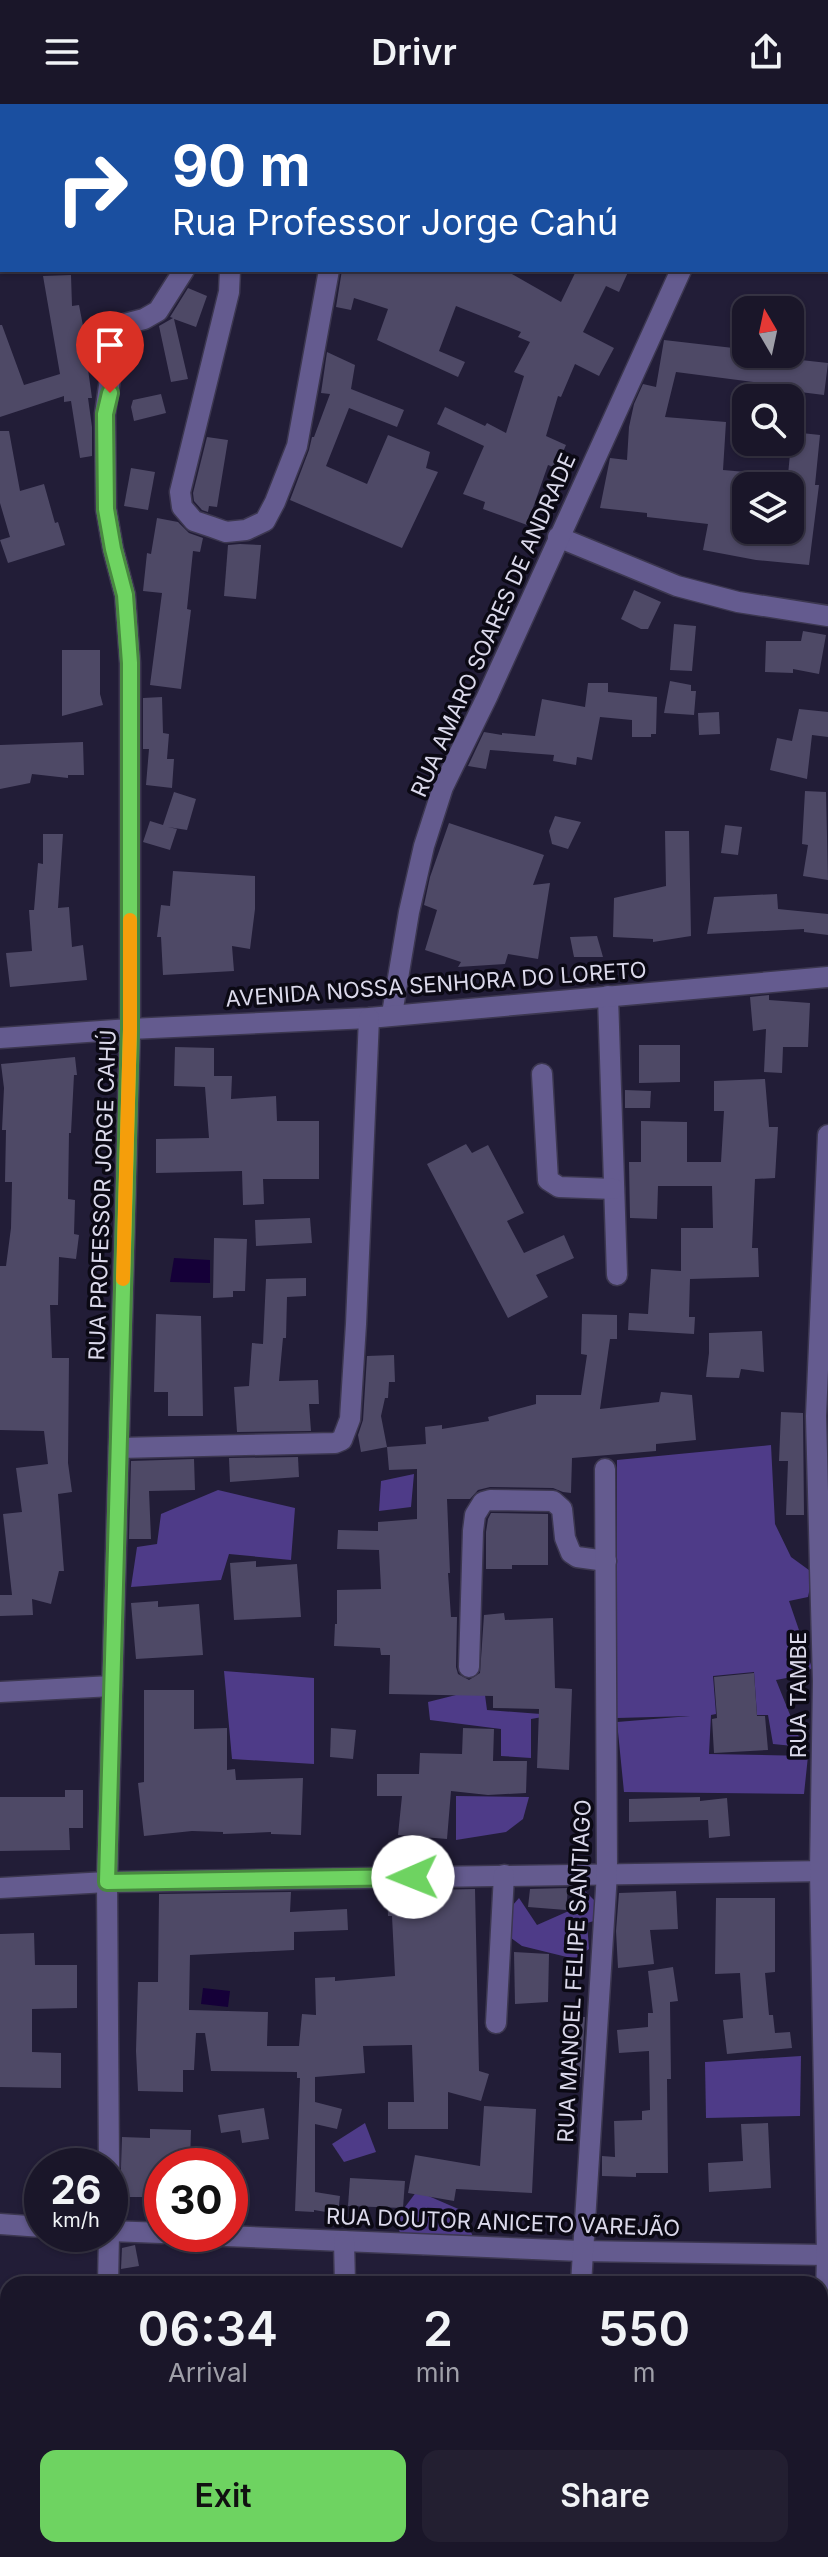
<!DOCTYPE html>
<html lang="en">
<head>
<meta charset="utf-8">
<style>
  :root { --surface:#1a1629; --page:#231f31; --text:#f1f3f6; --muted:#9f9fa8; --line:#383546; --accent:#6ed361 }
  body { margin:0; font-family:Inter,sans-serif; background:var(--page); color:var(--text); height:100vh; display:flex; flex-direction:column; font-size:30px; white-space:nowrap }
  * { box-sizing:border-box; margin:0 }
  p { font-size:26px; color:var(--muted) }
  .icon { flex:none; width:44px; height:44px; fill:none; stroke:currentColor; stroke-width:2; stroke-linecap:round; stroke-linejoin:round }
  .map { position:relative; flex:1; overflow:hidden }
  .side { position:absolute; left:0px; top:2172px; width:828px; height:282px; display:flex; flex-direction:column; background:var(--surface); border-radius:24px 24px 0 0; box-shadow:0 2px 6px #0004,0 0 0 2px var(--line) }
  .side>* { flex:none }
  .hud { position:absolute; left:0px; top:0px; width:828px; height:168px; box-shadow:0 2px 6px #0004,0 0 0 2px var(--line); background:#1a4fa0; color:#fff; overflow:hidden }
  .needle { width:52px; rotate:351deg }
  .tools { position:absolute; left:732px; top:192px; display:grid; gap:16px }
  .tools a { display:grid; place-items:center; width:72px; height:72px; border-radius:16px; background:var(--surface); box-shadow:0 2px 6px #0004,0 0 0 2px var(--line); font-size:40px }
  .speed { position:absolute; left:24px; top:2044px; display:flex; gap:16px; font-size:40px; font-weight:700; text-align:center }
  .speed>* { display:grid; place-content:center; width:104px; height:104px; border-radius:50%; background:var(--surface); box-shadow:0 2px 6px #0004,0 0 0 2px var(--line); line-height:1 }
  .speed small { font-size:20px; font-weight:400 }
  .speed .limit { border:12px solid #d22; background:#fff; color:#111 }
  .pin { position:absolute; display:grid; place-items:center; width:68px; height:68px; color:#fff; margin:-82px -34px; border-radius:50% 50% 50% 0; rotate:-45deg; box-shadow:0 0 8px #0007 }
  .pin .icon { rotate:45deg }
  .me { position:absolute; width:88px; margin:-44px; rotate:269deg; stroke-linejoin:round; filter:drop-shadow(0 0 6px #0008) }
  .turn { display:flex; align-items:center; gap:28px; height:168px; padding:0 40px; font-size:36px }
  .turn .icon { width:104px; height:104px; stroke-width:2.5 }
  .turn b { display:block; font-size:56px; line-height:68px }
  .eta { display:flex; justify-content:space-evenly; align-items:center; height:136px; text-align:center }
  .eta b { font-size:48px; font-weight:600; line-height:56px }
  .action { display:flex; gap:16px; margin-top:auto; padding:16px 40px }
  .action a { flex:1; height:92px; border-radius:16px; background:var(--accent); color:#111; font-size:32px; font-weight:600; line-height:92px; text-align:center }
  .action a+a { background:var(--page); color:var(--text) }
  header { display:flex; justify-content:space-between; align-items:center; height:104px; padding:0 40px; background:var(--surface); font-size:36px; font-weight:600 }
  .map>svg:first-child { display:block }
</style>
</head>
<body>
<header><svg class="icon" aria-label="menu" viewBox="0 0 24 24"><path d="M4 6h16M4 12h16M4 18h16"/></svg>Drivr<svg class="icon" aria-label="share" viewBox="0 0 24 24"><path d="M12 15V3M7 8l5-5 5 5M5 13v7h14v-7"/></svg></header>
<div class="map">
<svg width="828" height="2453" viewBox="0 0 828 2453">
  <rect width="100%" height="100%" fill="#221d37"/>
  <g fill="#4e3b88">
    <polygon points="771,1341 775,1420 791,1453 813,1469 808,1493 789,1497 812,1564 802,1571 776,1576 803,1643 773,1640 768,1611 757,1611 754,1568 713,1572 716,1610 711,1611 709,1650 808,1652 804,1690 624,1688 617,1618 690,1612 617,1614 617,1356"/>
    <polygon points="414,1370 411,1403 379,1407 381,1377"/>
    <polygon points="218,1386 295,1404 291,1456 229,1450 221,1476 131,1483 137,1443 157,1440 161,1410"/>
    <polygon points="224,1567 314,1574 314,1660 232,1655"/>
    <polygon points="476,1586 485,1591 487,1606 554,1611 531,1615 531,1654 501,1652 501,1625 430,1616 428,1598"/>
    <polygon points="456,1693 456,1692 529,1693 523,1715 506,1728 456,1736"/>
    <polygon points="577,1779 599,1801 594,1817 587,1819 589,1845 575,1855 522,1842 507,1831 512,1802 519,1794 537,1821 571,1806"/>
    <polygon points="801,1952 800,2012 706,2014 705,1958"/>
    <polygon points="365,2019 376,2048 344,2058 332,2040"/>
    <polygon points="417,2087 463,2107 473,2133 423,2152 400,2129 396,2115"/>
  </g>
  <g fill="#150038">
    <polygon points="174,1154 210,1156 210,1179 170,1178"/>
    <polygon points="203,1884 230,1887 228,1903 201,1900"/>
  </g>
  <g fill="#4e4966">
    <polygon points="342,166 505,166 561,198 576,167 573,166 629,166 619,188 606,182 583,228 614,244 599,272 575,260 561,293 558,292 546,332 566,341 556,364 548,361 527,421 483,405 485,398 463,390 484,342 437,320 445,303 485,322 487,319 506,329 524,272 514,268 530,238 518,233 521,228 456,202 439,247 465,258 458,273 377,236 388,205 354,194 351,206 336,203"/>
    <polygon points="71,171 72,202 79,201 90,258 87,258 92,294 88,294 92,323 92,352 80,354 71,297 64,298 64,292 0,313 0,221 2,221 24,281 60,270 43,172"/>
    <polygon points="188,184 207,192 196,223 174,215 188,275 171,278 159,222 173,214 170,213"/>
    <polygon points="664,236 742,245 742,248 746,250 828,259 824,291 761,283 761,279 676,268 665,313 726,318 723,366 746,368 746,426 790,426 790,382 787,382 792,328 820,331 815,381 819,381 809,461 756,456 703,446 708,420 647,413 647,409 600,404 610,354 627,356 629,323 634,300 643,280 656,283"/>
    <polygon points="327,248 355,261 351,285 404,306 397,323 349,304 326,362 367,380 388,331 430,348 426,364 438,368 402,444 290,396 309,346 312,333 314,333 330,290 321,289"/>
    <polygon points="161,290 166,309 134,317 131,303 133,296"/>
    <polygon points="0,327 9,327 20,387 44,380 55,419 58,418 65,441 8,459 0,436 10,433 0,399"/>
    <polygon points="207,333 228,336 217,403 209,402 208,408 202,406 194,397 193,389"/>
    <polygon points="131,364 155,368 148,406 124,402"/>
    <polygon points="157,414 178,418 189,429 203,434 200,448 193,447 187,505 191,506 181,585 150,581 162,489 143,487 147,449 151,450"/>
    <polygon points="240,440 261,441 256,495 224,492 228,441"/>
    <polygon points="634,486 661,498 648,525 641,525 621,515"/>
    <polygon points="674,520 696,522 692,567 670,566"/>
    <polygon points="803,527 826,531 819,570 793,565 793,569 765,568 766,537 801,537"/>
    <polygon points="62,546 100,546 100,590 103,601 62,612"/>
    <polygon points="670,577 691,581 691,587 696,587 694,611 664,609"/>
    <polygon points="588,579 608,579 608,588 657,593 656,630 651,630 651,633 632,633 632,616 600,613 592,656 577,653 576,661 553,657 554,651 490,646 486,665 468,662 484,628 502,631 502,629 535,632 542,595 585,603"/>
    <polygon points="162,593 163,629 169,630 167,655 174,655 172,684 146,681 149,645 143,645 143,594"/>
    <polygon points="799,605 828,608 828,633 812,631 807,675 770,666 777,634 792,637"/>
    <polygon points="719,608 720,630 699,631 698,609"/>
    <polygon points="83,638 84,671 68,671 68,674 32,670 30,679 0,685 0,641"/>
    <polygon points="805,687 826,688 828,776 803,772 808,741 802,740"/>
    <polygon points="174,688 196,695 187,726 168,723 177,725 170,746 143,738 150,717 163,721"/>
    <polygon points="555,712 581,718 568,745 552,740 549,727"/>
    <polygon points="449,719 544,751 533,781 550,779 538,855 508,850 505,860 458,863 461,858 425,846 437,806 424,801 430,773"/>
    <polygon points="725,721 742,723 738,751 721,749"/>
    <polygon points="665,727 689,727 691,832 653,838 653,835 613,833 614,794 666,782"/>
    <polygon points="43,730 63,730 58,804 69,803 72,843 83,841 87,876 10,883 6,849 32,847 29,806 34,806 38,759 43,760"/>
    <polygon points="173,767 255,772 255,805 250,845 232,842 234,867 163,871 161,833 157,833 161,801 170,802"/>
    <polygon points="777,790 778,805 828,810 828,831 804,828 804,825 707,830 714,793"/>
    <polygon points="597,832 603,853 574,853 570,833"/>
    <polygon points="769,891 769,896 810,899 808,943 783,943 782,969 764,968 766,925 753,927 750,893"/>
    <polygon points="639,941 680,941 680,978 639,979"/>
    <polygon points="175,943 214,944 214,972 232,972 231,995 276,992 277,1017 319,1017 319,1075 263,1075 264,1100 243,1101 242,1067 156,1069 156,1035 209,1034 205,983 174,982"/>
    <polygon points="75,953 77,971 74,971 71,1029 69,1029 68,1095 75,1096 74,1130 79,1131 76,1155 59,1153 58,1201 50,1201 52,1254 69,1254 68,1359 72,1388 58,1390 64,1467 59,1467 51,1500 32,1495 33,1511 0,1512 0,1491 12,1491 3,1410 22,1408 16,1364 48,1360 44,1327 0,1326 0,1162 6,1162 11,1124 12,1078 5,1078 6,1026 2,1026 4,984 1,960"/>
    <polygon points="765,975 769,1023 778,1023 775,1074 755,1075 752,1144 758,1144 759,1173 690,1175 689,1213 695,1213 694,1230 628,1226 629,1209 648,1210 651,1165 681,1167 681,1124 713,1124 712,1082 658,1082 657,1115 630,1114 629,1058 641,1058 641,1017 687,1018 687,1058 721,1058 724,1007 714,1007 714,977"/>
    <polygon points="625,986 651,987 650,1004 625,1004"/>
    <polygon points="466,1040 472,1049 488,1041 524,1109 507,1117 524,1149 564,1131 574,1154 536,1171 548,1193 508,1214 427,1060"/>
    <polygon points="310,1114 312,1139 256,1142 255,1116"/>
    <polygon points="214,1134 247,1135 245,1187 233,1187 233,1193 213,1194"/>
    <polygon points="306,1174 306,1192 287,1193 286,1234 283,1234 279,1277 318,1276 319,1300 309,1300 311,1327 237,1328 234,1283 249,1282 252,1239 263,1240 266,1175"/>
    <polygon points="156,1210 201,1212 203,1312 168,1312 168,1288 154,1288"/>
    <polygon points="582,1210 617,1211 617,1235 610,1235 600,1305 659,1298 661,1288 692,1291 696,1336 656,1340 656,1347 572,1354 571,1389 563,1388 553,1384 490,1383 478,1386 470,1395 447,1395 450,1469 448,1469 451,1513 457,1513 456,1563 458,1570 469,1576 480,1569 484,1511 504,1509 505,1516 553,1514 555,1584 572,1585 569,1666 537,1664 539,1605 493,1604 493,1592 389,1590 390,1551 381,1551 380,1544 334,1542 335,1520 337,1520 337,1486 381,1485 379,1446 337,1445 338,1426 378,1427 378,1418 417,1415 417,1365 389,1366 387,1343 426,1340 425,1323 442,1321 442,1325 489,1317 488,1313 536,1300 536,1291 581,1291 587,1251 581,1250"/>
    <polygon points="762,1227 764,1268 741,1265 739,1274 706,1273 709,1249 709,1229"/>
    <polygon points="394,1251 395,1278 389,1278 388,1294 385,1294 381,1312 387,1343 361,1348 358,1331 363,1316 367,1252"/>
    <polygon points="781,1308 803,1309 804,1411 786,1411 788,1357 779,1357"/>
    <polygon points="298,1353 299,1373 230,1378 229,1354"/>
    <polygon points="194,1355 195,1386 149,1387 151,1435 129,1435 131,1357"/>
    <polygon points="491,1409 548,1410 548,1461 512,1461 512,1465 486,1465 486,1428 488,1415"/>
    <polygon points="256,1457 256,1463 297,1460 301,1513 234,1516 230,1459"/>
    <polygon points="158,1497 158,1503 199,1500 203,1551 136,1555 131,1499"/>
    <polygon points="754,1569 757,1612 765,1612 768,1646 714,1649 712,1615 717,1614 714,1573"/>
    <polygon points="144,1586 194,1586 194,1625 227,1624 227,1666 235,1665 236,1676 303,1674 301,1731 271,1730 271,1728 223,1730 223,1728 192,1727 144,1732 138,1679 144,1678"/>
    <polygon points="331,1624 356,1626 353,1655 330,1653"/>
    <polygon points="463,1624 494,1625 493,1657 527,1657 526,1689 488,1691 451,1687 447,1735 398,1731 402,1692 377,1692 377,1670 419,1670 420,1649 462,1650"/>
    <polygon points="65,1686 83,1686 83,1724 69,1724 70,1746 0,1747 0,1693 65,1693"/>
    <polygon points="700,1693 700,1697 727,1694 730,1732 709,1734 708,1716 629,1718 629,1695"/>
    <polygon points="568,1784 566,1806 528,1803 530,1785"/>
    <polygon points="475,1785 479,1967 489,1970 481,1997 448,1988 448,2025 388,2025 388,1998 414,1998 412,1941 363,1942 365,1969 315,1973 315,1998 342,2005 337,2025 315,2020 315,2088 340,2092 338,2110 314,2106 314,2108 295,2107 300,1974 297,1974 297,1968 211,1967 205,1929 196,1929 194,1966 183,1966 183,1988 138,1987 136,1947 138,1878 158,1878 159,1790 291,1788 290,1808 347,1805 348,1826 294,1828 294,1846 190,1851 189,1906 268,1908 267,1942 299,1942 302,1910 316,1911 315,1874 335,1873 335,1877 395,1872 392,1812 388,1812 387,1787"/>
    <polygon points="676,1787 678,1825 650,1826 654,1860 618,1864 616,1827 619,1789"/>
    <polygon points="716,1794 775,1794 775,1868 765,1869 769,1911 773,1911 775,1929 790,1928 792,1944 727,1950 723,1916 743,1914 740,1869 715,1870"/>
    <polygon points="34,1829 35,1861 77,1861 77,1904 32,1905 32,1948 61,1949 61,1984 0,1983 0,1830"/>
    <polygon points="514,1848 549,1850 548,1898 515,1900"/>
    <polygon points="673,1863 678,1897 670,1898 671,1975 667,1975 668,2069 636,2069 636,2073 602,2072 602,2052 615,2053 614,2017 642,2016 642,2007 650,2006 649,1947 619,1949 617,1926 648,1923 648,1909 653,1909 648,1867"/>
    <polygon points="564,1912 585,1913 581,1973 559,1971"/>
    <polygon points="484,2002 536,2005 532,2089 456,2085 454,2097 408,2089 415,2051 480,2062"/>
    <polygon points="264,2004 269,2035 242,2039 240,2026 221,2029 218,2011"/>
    <polygon points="768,2019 771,2084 709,2088 708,2059 743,2057 741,2020"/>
    <polygon points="150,2025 191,2026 190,2058 162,2057 162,2093 120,2093 122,2033 150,2034"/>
    <polygon points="350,2074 405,2077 403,2104 348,2102"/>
    <polygon points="135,2141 139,2162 121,2165 122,2144"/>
  </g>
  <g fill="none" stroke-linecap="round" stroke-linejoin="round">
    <g stroke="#3c3750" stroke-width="23">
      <g id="minor">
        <polyline points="246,0 246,2"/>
        <polyline points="694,0 698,2"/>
        <polyline points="365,2 365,0"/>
        <polyline points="441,2 441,0"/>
        <polyline points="756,2 757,0"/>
        <polyline points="826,31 828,32"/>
        <polyline points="230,166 229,188 180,388 182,403 194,417 212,423 226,428 246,426 265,417 275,398 297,342 329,166"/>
        <polyline points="558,433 677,482 738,498 828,512"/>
        <polyline points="608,892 617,1171"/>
        <polyline points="392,910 409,808 424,742 443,683 487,593 681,166"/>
        <polyline points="0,934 130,925 369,914 828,873"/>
        <polyline points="542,970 548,1076 559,1083 614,1085"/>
        <polyline points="119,1344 335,1339 342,1336 350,1315 356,1220 369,914"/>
        <polyline points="469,1563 473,1427 475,1411 483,1398 490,1396 553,1397 562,1405 565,1434 571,1449 577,1453 606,1457"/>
        <polyline points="0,1588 112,1582"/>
        <polyline points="0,1784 107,1778 828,1767"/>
        <polyline points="496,1919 504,1771"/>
        <polyline points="109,2062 107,1778 130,925 130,559 125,491 113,445 106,405 105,310 110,275 105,239 107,230 117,222 144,215 158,207 184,166"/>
        <polyline points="0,2120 42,2123"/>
        <polyline points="110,2127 162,2129"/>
        <polyline points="176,2130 581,2147 828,2151"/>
        <polyline points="344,2137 345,2180"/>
        <polyline points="108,2180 109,2130"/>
        <polyline points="581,2180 607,1769 605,1365"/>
        <polyline points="352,2446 352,2453"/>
        <polyline points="0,2451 80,2453"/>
        <polyline points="100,2453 101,2446"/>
        <polyline points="577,2453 577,2446"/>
        <polyline points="820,2453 827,2151 820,1767 823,1577 816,1312 828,1031"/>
      </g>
    </g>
    <use href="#minor" stroke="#645b8f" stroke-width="20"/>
  </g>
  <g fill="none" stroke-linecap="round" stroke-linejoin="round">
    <g stroke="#48893f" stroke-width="20">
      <polyline id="route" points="110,289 105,310 106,405 113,445 125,491 130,559 130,925 107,1778 413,1773"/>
    </g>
    <use href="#route" stroke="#6ed361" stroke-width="14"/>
    <polyline stroke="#f59e0b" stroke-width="14" points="123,1175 130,925 130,816"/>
  </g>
  <g text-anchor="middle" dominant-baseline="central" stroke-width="7" stroke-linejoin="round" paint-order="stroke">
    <g font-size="22" fill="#dbd9eb" stroke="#0b0914">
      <text transform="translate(493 521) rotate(-66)">RUA AMARO SOARES DE ANDRADE</text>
      <text transform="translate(436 880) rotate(-4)">AVENIDA NOSSA SENHORA DO LORETO</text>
      <text transform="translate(102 1091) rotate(-88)">RUA PROFESSOR JORGE CAHÚ</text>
      <text transform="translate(798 1591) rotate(-90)">RUA TAMBE</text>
      <text transform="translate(574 1867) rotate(-87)">RUA MANOEL FELIPE SANTIAGO</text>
      <text transform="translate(503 2118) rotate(2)">RUA DOUTOR ANICETO VAREJÃO</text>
    </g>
  </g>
</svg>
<div class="tools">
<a><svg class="needle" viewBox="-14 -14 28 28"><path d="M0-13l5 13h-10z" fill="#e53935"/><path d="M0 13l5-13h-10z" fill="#9f9fa8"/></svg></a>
<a><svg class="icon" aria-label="search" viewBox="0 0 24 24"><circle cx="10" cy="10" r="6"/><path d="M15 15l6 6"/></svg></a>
<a><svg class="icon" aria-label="layers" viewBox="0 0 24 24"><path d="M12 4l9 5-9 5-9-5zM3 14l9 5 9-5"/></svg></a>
</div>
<div class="speed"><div>26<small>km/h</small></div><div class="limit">30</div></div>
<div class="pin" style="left:110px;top:289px;background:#d93025"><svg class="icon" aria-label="arrive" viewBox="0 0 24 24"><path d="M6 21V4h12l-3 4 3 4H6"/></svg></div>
<svg class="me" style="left:413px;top:1773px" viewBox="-20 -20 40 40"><circle r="19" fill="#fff"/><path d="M0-13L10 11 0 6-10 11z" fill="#6ed361"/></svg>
<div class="hud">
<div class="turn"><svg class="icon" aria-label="right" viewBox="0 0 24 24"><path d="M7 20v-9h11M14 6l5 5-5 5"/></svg><div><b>90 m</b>Rua Professor Jorge Cahú</div></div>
</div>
<section class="side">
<div class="eta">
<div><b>06:34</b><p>Arrival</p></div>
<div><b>2</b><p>min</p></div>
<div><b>550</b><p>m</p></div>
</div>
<div class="action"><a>Exit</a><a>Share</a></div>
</section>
</div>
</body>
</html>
